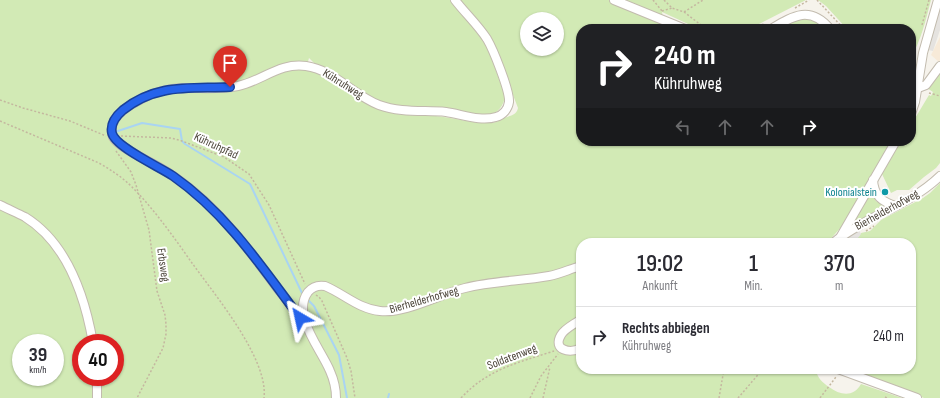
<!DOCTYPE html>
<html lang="de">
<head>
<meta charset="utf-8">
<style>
  :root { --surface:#fff; --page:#f7f7f7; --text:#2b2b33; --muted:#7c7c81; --line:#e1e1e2 }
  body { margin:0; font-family:"Sofia Sans Condensed",sans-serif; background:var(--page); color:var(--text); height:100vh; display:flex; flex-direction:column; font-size:15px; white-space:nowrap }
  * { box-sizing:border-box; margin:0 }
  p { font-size:13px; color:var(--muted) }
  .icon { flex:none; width:22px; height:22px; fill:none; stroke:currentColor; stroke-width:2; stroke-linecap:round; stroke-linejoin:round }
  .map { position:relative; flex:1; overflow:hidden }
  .drawer { position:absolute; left:576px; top:238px; width:340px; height:136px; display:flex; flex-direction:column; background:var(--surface); border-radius:16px; box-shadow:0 1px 3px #0004 }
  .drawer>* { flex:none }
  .banner { position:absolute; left:576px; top:24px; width:340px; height:122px; border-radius:16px; box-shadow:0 1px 3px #0004; background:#202124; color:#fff; overflow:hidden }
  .buttons { position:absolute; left:520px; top:12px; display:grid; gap:8px }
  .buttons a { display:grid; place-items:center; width:44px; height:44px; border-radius:50%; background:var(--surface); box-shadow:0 1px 3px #0004; font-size:20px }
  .speed { position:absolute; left:12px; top:334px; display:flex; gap:8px; font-size:20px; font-weight:700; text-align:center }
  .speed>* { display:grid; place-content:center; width:52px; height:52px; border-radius:50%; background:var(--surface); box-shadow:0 1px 3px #0004; line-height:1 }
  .speed small { font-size:10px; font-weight:400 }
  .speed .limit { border:6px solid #d22; background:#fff; color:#111 }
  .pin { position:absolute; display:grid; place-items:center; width:34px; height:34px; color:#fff; margin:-41px -17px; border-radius:50% 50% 50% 0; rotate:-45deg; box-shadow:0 0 4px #0007 }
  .pin .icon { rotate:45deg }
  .me { position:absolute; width:44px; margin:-22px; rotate:324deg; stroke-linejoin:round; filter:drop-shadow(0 0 3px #0008) }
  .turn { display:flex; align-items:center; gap:14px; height:84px; padding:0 12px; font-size:18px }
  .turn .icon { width:52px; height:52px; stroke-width:2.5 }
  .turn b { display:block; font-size:28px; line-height:34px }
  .lanes { display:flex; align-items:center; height:38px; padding:0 12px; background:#0003; justify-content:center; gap:20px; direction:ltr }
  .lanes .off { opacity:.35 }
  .eta { display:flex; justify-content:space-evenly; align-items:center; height:68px; text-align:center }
  .eta b { font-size:24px; font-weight:600; line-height:28px }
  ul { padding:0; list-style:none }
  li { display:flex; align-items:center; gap:12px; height:60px; padding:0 12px; border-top:1px solid var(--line) }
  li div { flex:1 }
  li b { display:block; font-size:15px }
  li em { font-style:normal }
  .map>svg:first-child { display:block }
</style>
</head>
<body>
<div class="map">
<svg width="940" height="398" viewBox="0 0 940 398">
  <rect width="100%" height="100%" fill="#f6f3ec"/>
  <polygon fill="#f7ead8" points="940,37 940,63 931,55"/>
  <g fill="#d2eab5" fill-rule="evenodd">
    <path d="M0 0H451L473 25 487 45 505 96C504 105 498 114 488 115 475 117 456 111 443 109 422 106 402 109 382 102 362 95 345 79 327 69 324 67 321 67 318 66 315 64 312 61 309 58L306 69C321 68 352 95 367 103 375 107 384 111 392 113 406 116 421 115 435 116 452 117 481 126 496 122 499 121 502 118 504 118 511 115 516 116 518 108L493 43 487 33 460 0H806L757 25 736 29H699L662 12 664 24 676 29H581V141H891L843 225 827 243H581V369H816C817 378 822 382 829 387 840 395 853 398 861 384L902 398H0ZM527 19H557V49H527ZM21 343H55V377H21ZM81 343H115V377H81Z"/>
    <path d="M818 0H931C926 19 921 41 911 57V29H847L826 6Z"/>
    <polygon points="799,18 815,21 826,29 777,29"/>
    <polygon points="940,73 940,163 936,168 924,177 909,190 897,190 891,193 882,174 901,141 911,141 911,125 929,95 931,96 933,92 927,88"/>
    <polygon points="940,183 940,398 924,398 849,369 911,369 911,243 854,243 861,233 870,231 881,220 923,198 930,193"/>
    <polygon points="871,190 876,201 887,207 850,226"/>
  </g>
  <g fill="#e5e3e0">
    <polygon points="940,5 940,30 933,51 928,50"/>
    <polygon points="859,230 861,234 854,243 838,243"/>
  </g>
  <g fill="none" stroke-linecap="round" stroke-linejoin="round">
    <g stroke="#a9d4f2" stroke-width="2">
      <polyline points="115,132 142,123 180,129 182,141 185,144 250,184 302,293"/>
      <polyline points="309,301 314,306 339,355 347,398"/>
      <polyline points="388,398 389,394"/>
    </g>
    <g stroke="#c2bbae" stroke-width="10">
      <g id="minor">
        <polyline points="614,0 685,29"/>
        <path d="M771 29C793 16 810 5 830 29"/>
        <polyline points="918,88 926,85 940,66"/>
        <polyline points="911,114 915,102 923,53 938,0"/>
        <path d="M873 180C874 196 882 202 896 206"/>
        <path d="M0 205C8 209 17 213 25 217 67 243 85 297 93 343"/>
        <polyline points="841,236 896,141"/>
        <path d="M833 243C866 216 909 206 940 176"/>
        <path d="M581 319C575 324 565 328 561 335 552 350 570 354 581 348"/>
        <path d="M307 326C296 314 288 301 278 289 253 255 226 218 193 191 183 183 173 175 162 169 151 162 119 148 113 137 110 129 113 120 119 114 124 109 130 105 136 102 174 79 200 93 238 86 262 81 280 62 306 66 334 70 353 95 379 105 401 113 424 110 446 112 461 114 481 122 496 117 503 115 508 109 509 102 510 91 493 49 487 39 478 25 465 13 455 0"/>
        <polyline points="838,369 917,398"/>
        <polyline points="97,398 97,377"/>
        <path d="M336 398C336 389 334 380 330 371 321 349 291 315 308 292 313 286 319 285 325 286 344 294 359 309 380 311 405 314 440 294 465 288 492 281 521 281 549 276 560 274 570 269 581 266"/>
      </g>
    </g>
    <g stroke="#c4b79f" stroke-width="1.5" stroke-dasharray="2 2" stroke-linecap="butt">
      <polyline points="653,0 662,11"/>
      <polyline points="664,0 672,8 684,12 701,25 717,29"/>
      <polyline points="817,0 844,29"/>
      <polyline points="795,8 809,0"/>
      <polyline points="662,11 672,8"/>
      <polyline points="684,12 703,0"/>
      <polyline points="922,25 929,0"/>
      <polyline points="742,29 765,24"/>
      <polyline points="929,93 940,96"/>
      <polyline points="0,100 23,108 70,121 106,136"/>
      <path d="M0 121 99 163C111 170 122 177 131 186 154 209 173 236 192 263 211 289 234 318 249 346 257 361 266 381 264 398"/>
      <polyline points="121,136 171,138 182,141 224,157 249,174 269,205 305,284"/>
      <polyline points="116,151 131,172 136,185 149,230 157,291 165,315 166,324 166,334 163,348 137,398"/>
      <polyline points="866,231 874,226"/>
      <polyline points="316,295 319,297 322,301 347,358 351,371 355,398"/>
      <polyline points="885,397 887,398"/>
      <path d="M461 398C488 369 517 363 554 351"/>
      <polyline points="530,398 541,376 558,354"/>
      <polyline points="543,398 550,367"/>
      <polyline points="719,398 724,369"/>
      <polyline points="738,398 763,369"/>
      <polyline points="820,398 836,377"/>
    </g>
    <use href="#minor" stroke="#fff" stroke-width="8"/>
  </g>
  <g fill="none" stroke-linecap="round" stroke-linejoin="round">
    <g stroke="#184099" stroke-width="10">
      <path id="route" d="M230 87C191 89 157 83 123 110 116 116 110 124 112 133 115 147 160 167 173 176 226 213 262 267 300 318"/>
    </g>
    <use href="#route" stroke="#2563eb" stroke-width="7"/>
  </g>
  <circle fill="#0f9aa8" stroke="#fff" stroke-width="1.5" cx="885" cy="192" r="4"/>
  <g text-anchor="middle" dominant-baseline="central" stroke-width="4" stroke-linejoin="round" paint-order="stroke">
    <g font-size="12" fill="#4b4439" stroke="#fff">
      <text transform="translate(343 84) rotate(32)">Kühruhweg</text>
      <text transform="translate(216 146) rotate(25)">Kühruhpfad</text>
      <text transform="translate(887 210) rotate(-29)">Bierhelderhofweg</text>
      <text transform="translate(163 265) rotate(82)">Erbsweg</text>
      <text transform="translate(424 300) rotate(-16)">Bierhelderhofweg</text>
      <text transform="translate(512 357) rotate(-21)">Soldatenweg</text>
    </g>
    <g font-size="12" fill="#0d838f" stroke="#fff" text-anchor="end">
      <text x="877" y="192">Kolonialstein</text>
    </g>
  </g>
</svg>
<div class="buttons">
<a><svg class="icon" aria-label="layers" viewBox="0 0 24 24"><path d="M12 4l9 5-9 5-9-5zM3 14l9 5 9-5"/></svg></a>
</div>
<div class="speed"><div>39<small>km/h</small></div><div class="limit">40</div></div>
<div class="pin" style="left:230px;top:87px;background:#d93025"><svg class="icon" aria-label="arrive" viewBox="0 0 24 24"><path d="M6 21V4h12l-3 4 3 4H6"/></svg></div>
<svg class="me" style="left:300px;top:318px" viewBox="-20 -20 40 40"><path d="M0-17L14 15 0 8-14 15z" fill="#2563eb" stroke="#fff" stroke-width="4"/></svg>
<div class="banner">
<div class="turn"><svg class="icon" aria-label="right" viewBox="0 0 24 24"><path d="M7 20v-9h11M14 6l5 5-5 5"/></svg><div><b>240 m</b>Kühruhweg</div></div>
<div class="lanes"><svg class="icon off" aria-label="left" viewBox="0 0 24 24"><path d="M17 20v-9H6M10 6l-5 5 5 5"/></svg><svg class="icon off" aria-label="ahead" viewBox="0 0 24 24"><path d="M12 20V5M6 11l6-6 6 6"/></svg><svg class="icon off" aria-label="ahead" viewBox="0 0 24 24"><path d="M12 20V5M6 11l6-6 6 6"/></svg><svg class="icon" aria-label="right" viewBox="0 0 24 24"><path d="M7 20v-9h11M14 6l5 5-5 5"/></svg></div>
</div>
<section class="drawer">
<div class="eta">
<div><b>19:02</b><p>Ankunft</p></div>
<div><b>1</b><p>Min.</p></div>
<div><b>370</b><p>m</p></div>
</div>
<ul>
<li><svg class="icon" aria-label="right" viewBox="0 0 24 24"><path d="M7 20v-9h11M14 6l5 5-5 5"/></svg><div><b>Rechts abbiegen</b><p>Kühruhweg</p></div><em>240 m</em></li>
</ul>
</section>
</div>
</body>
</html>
